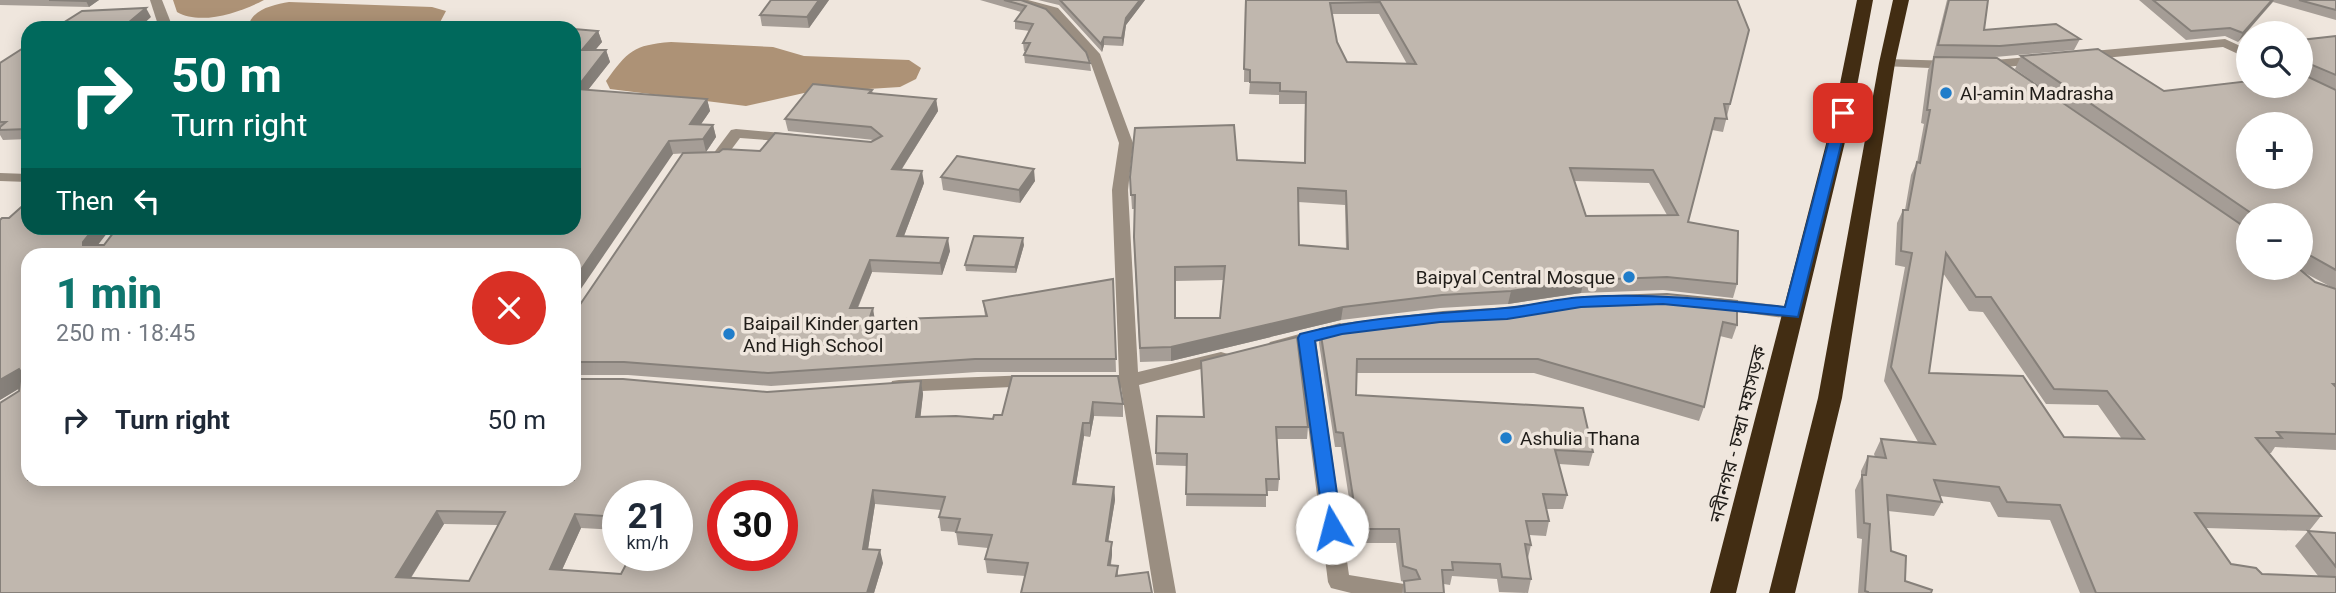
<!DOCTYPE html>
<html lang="en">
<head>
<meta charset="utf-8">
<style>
  :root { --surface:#fff; --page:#f6f6f7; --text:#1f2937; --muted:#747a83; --accent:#0f766e }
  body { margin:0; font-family:Roboto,"Noto Sans Bengali",sans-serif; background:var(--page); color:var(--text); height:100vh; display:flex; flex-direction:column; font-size:26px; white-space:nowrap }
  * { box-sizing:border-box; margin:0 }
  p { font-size:23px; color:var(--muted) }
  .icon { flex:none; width:38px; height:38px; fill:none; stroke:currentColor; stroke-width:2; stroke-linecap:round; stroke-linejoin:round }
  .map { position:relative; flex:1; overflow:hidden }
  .drawer { position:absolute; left:21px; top:248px; width:560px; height:238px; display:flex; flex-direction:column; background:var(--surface); border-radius:21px; box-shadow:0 4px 18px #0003 }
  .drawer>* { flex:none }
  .hud { position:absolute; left:21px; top:21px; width:560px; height:214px; border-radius:21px; box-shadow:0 4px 18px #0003; background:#00695c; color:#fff; overflow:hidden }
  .fabs { position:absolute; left:2236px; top:21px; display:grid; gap:14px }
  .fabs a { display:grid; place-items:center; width:77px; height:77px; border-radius:50%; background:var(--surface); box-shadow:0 4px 18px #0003; font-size:35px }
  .speed { position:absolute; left:602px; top:480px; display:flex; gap:14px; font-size:35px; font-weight:700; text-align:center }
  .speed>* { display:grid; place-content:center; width:91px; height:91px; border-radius:50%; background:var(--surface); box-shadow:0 4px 18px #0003; line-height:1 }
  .speed small { font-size:18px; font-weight:400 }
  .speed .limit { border:10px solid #d22; background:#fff; color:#111 }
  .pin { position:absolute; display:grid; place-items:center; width:60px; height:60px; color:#fff; margin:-30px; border-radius:14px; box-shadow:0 4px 10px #0006 }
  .me { position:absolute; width:77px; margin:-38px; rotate:352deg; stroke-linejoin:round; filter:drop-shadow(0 0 5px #0008) }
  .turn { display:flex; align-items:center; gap:24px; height:147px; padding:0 35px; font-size:32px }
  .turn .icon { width:91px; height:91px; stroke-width:2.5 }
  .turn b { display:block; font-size:49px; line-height:60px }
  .then { display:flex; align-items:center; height:66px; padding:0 35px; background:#0003; gap:14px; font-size:26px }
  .round { display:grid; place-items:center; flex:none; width:74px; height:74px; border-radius:37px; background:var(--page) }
  .summary { display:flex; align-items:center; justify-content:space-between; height:119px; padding:0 35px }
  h1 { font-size:42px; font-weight:800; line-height:52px; color:var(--accent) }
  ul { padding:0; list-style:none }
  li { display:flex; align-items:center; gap:21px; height:105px; padding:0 35px }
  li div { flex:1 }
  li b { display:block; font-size:26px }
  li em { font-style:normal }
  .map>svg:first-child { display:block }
</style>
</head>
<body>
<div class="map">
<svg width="2336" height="593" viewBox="0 0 2336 593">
  <rect width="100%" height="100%" fill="#efe6dd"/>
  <g fill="#ad9276">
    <path d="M173 0H264C241 12 201 26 177 12Z"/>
    <path d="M289 2 432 7 446 11 437 28H248C251 9 273 5 289 2Z"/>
    <path d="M671 42 773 47 804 56 909 60 921 68 916 79 900 87 804 93 746 106 610 89 606 81C628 51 633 45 671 42Z"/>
  </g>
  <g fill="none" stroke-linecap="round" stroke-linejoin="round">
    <polygon fill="#9a8e81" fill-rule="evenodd" points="0,173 28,174 28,182 0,181"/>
    <g fill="#9a8e81" fill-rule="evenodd">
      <polygon points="150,0 162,0 173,28 159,28"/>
      <polygon points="1008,0 1028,0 1058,8 1100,54 1133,143 1128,190 1138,372 1221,352 1228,354 1230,358 1228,362 1139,385 1176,593 1154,593 1121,387 1091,386 1089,381 1091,376 1119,375 1112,190 1119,143 1089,58 1048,14"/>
      <polygon points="2225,39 2249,50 2249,59 2223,47 2082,60 2075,56 2082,52"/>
      <polygon points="2041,56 2048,60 2046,63 1995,68 1988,64 1995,60"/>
      <polygon points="1887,59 1954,61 1961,65 1954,69 1882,66 1882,60"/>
      <polygon points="736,129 794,134 801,138 794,142 740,138 722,162 701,162 698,159 701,156 713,154 731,130"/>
      <polygon points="1716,298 1792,307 1801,313 1792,319 1710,308 1707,304 1710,300"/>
      <polygon points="1340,323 1349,329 1346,333 1316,341 1349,575 1404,584 1412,587 1415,593 1351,593 1331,588 1328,582 1298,346 1276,352 1267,346 1270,342"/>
      <polygon points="1031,375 1038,376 1040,381 1038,386 899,392 892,391 890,386 892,381 899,380"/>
    </g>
    <g fill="#422d13" fill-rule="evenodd">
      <polygon points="1857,0 1873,0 1852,113 1736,593 1710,593 1834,113"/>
      <polygon points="1893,0 1909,0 1895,63 1842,398 1795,593 1769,593 1818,398 1879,63"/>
    </g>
  </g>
  <g fill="#a59d96" fill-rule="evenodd">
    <polygon points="0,0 99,0 89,7 0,5"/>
    <polygon points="829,0 809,28 762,26 760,15"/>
    <polygon points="980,0 1021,0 1090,63 1091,71 1025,63 1024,55 1026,51 1024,51 1023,43 1030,31 1015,29 1015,21 1021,12"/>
    <polygon points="1038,0 1145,0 1126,25 1123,46 1104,45 1102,52 1059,5"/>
    <path d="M1245 0H1737L1730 104 1723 132 1712 130 1688 222 1737 284 1733 298 1663 290 1581 293 1508 304 1440 308 1341 320 1171 361 1140 362 1134 250 1135 209H1132L1130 177 1237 160 1304 163 1305 104H1279V95L1249 94 1250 82H1244ZM1332 14H1379L1407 64 1347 62 1337 42ZM1574 181 1649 183 1667 215 1586 216ZM1298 202 1345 205 1346 249 1299 245ZM1224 280 1220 318H1175V281Z"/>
    <polygon points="1947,0 1988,0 1984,30 2080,39 2074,50 1995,57 1933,57"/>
    <polygon points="2139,0 2336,0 2336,20 2273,2 2238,42 2225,36 2186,40"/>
    <path d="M574 29 598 31 602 42 595 50H606L610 62 588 90 707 99 710 111 701 124 713 125 716 137 706 152 673 154 574 256H28V480H574L767 392 921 381 923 394 920 417 993 419 1002 415 1012 376 1123 404V417L1094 416 1090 437 1084 436 1076 484 1114 487 1115 500 1108 542H1112V555L1111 565 1118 566V576L1152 593 1025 576 987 573 985 559 988 548 958 545 956 532 941 531 939 517 941 510 875 504 868 549 883 563 874 593H0L20 388 0 400 9 218 98 245 574 228ZM618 495H677L621 574 562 570 581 528 618 530ZM444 524 498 525 469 581 411 578Z"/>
    <path d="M2336 36V450L2275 447 2271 453H2269L2321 516 2309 531 2206 528 2231 564 2262 574 2319 577 2295 546 2308 531 2336 533V593H2080L2050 520 1998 517 1990 502 1940 496 1942 502 1934 516 1888 511 1891 551 1905 581 1931 593H1858L1862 539 1857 538 1855 490 1861 477V471L1868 456 1875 457 1874 454 1881 439 1918 442 1884 381 1905 267 1895 265 1897 223 1903 210H1905L1911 175 1917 162 1924 124 1921 123 1928 70 1934 57 2124 145 2015 69 2021 56 2164 91 2301 86V40ZM2249 215H2301V268H2249ZM2303 272 2333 288 2315 282ZM1943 273 1969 311 1983 312 2046 404 2098 405 2122 439 2064 437 1929 373Z"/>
    <polygon points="28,45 28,139 3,140 0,135 0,63"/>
    <polygon points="872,90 873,94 936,99 938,111 902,169 924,183 904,236 950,251 942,275 872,272 858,308 875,320 985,316 983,301 1113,279 1116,372 977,372 771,386 628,375 574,375 574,310 577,309 760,151 871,142 874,140 788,131 785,119"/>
    <polygon points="941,177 1035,181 1020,203 943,190"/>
    <polygon points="1024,245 1016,273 966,271 965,265"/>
    <polygon points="1667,294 1737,325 1732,339 1720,336 1704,407 1699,421 1534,373 1357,373 1356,395 1593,452 1589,466 1559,464 1567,495 1563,509 1546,509 1549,521 1546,536 1529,535 1531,545 1528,558 1531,579 1528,593 1499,592 1497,579 1452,576 1450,585 1444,584 1444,593 1402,593 1404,582 1401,581 1396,543 1356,543 1341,447 1335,447 1319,343 1320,329 1511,308"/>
    <polygon points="1201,361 1308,427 1307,439 1277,439 1279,479 1278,491 1266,491 1266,507 1186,506 1187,466 1156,465 1156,453 1203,417"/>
  </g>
  <g fill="#86807a">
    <polygon points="87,0 99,0 89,7 86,1"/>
    <polygon points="819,0 829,0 809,28 807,17"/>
    <polygon points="1140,0 1145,0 1126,25 1123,46 1122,38 1126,18"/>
    <polygon points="2272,0 2274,0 2238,42 2243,33"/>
    <polygon points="146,8 151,17 139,28 122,28"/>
    <polygon points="598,31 602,42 586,61 582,50"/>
    <polygon points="1104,37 1104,45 1102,52 1101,44"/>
    <polygon points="606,50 610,62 580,100 576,89"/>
    <polygon points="707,99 710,111 693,136 690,124"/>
    <polygon points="936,99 938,111 894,181 892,169"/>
    <polygon points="713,125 716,137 706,152 703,139"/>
    <polygon points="669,141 673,154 574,299 574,280"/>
    <polygon points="1034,169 1035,181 1020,203 1019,190"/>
    <polygon points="922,171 924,183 899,249 897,236"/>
    <polygon points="94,228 111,228 91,254 83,245 83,242"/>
    <polygon points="948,238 950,251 942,275 940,263"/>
    <polygon points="1023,238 1024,245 1016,273 1015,267"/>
    <polygon points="870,260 872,272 852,321 850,308"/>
    <polygon points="1584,280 1581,293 1508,304 1511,291"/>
    <polygon points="1343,307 1341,320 1171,361 1171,347"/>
    <polygon points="873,308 875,321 869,320"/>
    <polygon points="19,369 28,383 0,400 0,380"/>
    <polygon points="921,381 923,394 919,431 916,417"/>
    <polygon points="1093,402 1094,416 1090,437 1090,423"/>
    <polygon points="1083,423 1084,436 1074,497 1073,484"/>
    <polygon points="1114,487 1115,500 1106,555 1106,541"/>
    <polygon points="873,490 875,504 866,562 863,549"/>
    <polygon points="437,511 444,524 403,590 396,577"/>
    <polygon points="575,514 581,528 556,583 550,569"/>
    <polygon points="1112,542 1112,555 1108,578 1108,565"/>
    <polygon points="880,550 883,563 874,593 867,593"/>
  </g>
  <g fill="#c0b7ae" stroke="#86807a" stroke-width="2" fill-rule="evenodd">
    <polygon points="49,0 87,0 86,1"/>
    <polygon points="771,0 819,0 807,17 760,15"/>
    <polygon points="1004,0 1021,0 1046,9 1086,52 1090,63 1024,55 1030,43 1023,43 1033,24 1015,21 1026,6"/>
    <polygon points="1060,0 1140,0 1126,18 1122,38 1104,37 1101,44"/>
    <path d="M1246 0H1737L1749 30 1730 104H1724L1727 119 1715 118 1688 222 1738 231 1737 284 1667 277 1584 280 1511 291 1442 295 1343 307 1171 347 1140 348 1134 237 1135 195H1131L1130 177 1135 128 1234 125 1237 160 1305 163 1306 92 1280 91V83L1250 82V70L1244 69ZM1380 2 1416 64 1347 62 1337 42 1330 3ZM1570 168 1653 170 1678 215 1586 216ZM1298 188 1346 191 1348 249 1299 245ZM1225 266 1220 318H1175V267Z"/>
    <polygon points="1949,0 1988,0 1984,30 2056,24 2080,39 2000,46 1938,45"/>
    <polygon points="2153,0 2272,0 2243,33 2230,28 2191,31"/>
    <polygon points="2299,0 2336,0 2336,10"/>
    <polygon points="146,8 122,28 55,28 82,11"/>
    <polygon points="494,25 546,28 491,28"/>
    <path d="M574 29 598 31 582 50H606L576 89 707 99 690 124 713 125 703 139 669 141 574 280V256H28V480H574V379H623L767 392 921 381 916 417 956 416 993 419 994 415H1002L1012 376H1118L1123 404 1093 402 1090 423H1083L1073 484 1114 487 1106 541 1112 542 1108 565 1118 566 1116 576 1148 572 1152 593H1021L1028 563 985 559 992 535 956 532 960 519 939 517 945 497 873 490 863 549 880 550 867 593H0V403L19 391 21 372 19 369 0 380V220L2 218H9L28 201V228H94L83 242V245H104L117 228H574ZM618 495H677V555H631L621 574 550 569 575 514 618 517ZM723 495H782V555H723ZM437 511 505 512 469 581 396 577Z"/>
    <polygon points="2336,36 2336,75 2310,64 2307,65 2306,70 2301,67 2301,40"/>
    <polygon points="28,45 28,129 0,130 0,127 6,122 0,122 0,63"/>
    <path d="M2098 49 2164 91 2249 81V86H2301L2302 74 2336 90V270L2311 256 2301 254V215H2254L2021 56ZM2249 124H2301V177H2249Z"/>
    <path d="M1934 57 1997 58 2249 230V268H2298L2315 282 2336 289V384H2333L2336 387V434L2277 432 2282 438H2256L2321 516 2195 513 2231 564 2256 568 2262 574 2336 577V593H2096L2060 505 2007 502 1999 487 1934 480 1942 502 1887 495 1891 551 1906 556 1905 581 1932 590 1931 593H1868V592L1865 591 1870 524 1864 523 1862 475H1866L1868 456 1886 458 1881 439 1935 444 1891 367 1912 253 1901 251 1903 210H1908L1917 162 1920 163 1930 110H1927ZM1946 253 1976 297H1991L2054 389 2107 391 2144 439 2064 437 2023 376 1929 373Z"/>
    <polygon points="813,84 872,90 869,93 936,99 892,169 922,171 897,236 948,238 940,263 870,260 850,308 873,308 869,320 987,316 983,301 1113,279 1116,359 975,359 768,373 624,362 574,362 574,310 577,309 683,153 719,152 723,149 760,151 775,133 871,142 882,136 871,127 785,119"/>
    <polygon points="957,156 1034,169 1019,190 941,177"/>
    <polygon points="974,236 1023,238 1015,267 965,265"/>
    <polygon points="1667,294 1737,301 1737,325 1723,322 1704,407 1538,359 1357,359 1356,395 1583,408 1593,452 1555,450 1567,495 1543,494 1549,521 1526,521 1531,545 1525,544 1531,579 1502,577 1500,564 1452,562 1453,570 1442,570 1444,593 1405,593 1404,581 1420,579 1416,570 1403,566 1399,529 1358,529 1343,433 1336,432 1320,329 1344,324 1443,312 1511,308 1585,297"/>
    <polygon points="1297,337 1308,427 1276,427 1279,479 1266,479 1267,495 1186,494 1187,454 1156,453 1157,416 1204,417 1201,361"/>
    <polygon points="2308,531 2336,533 2336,567"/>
  </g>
  <path fill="#1a73e8" stroke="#114b97" stroke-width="2" d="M1843 109 1849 113 1798 317 1663 304 1581 307 1507 319 1440 322 1342 334 1315 341 1342 528 1339 533 1332 535 1325 533 1298 338 1300 334C1368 316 1436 314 1505 308 1532 306 1558 298 1584 297 1654 293 1716 300 1785 307L1836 113Z"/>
  <g fill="#207dca" stroke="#efe6dd" stroke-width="2.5">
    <circle cx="1946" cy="93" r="7"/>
    <circle cx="1629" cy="277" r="7"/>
    <circle cx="729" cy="334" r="7"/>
    <circle cx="1506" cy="438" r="7"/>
  </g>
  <g text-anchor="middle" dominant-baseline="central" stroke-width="7" stroke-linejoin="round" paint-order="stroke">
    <g font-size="19" fill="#201d19" stroke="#efe6dd" text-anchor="start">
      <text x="1960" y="93">Al-amin Madrasha</text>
      <text x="1615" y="277" text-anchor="end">Baipyal Central Mosque</text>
      <text x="743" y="323">Baipail Kinder garten<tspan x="743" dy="22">And High School</tspan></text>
      <text x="1520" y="438">Ashulia Thana</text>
    </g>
    <g font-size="19" fill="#201d19" stroke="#efe6dd">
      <text transform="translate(1738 434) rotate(-76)">নবীনগর - চন্দ্রা মহাসড়ক</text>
    </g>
  </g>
</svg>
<div class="fabs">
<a><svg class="icon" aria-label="search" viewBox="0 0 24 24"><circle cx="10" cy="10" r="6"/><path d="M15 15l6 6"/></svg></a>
<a>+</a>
<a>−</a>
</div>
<div class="speed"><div>21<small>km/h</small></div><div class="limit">30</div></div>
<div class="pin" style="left:1843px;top:113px;background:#d93025"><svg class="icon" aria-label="arrive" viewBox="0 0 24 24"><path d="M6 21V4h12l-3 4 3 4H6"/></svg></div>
<svg class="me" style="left:1332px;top:528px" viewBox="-20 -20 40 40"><circle r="19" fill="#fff"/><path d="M0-13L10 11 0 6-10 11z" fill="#1a73e8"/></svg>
<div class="hud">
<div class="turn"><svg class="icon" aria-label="right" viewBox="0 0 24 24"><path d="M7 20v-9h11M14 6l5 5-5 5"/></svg><div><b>50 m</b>Turn right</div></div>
<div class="then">Then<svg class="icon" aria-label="left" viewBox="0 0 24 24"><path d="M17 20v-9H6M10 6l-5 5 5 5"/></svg></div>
</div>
<section class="drawer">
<div class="summary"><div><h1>1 min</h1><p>250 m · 18:45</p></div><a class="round" style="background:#d93025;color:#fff"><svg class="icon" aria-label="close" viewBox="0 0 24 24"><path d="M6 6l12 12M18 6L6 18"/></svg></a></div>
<ul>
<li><svg class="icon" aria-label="right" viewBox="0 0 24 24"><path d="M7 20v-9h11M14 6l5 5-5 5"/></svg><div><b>Turn right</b></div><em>50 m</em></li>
</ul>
</section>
</div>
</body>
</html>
